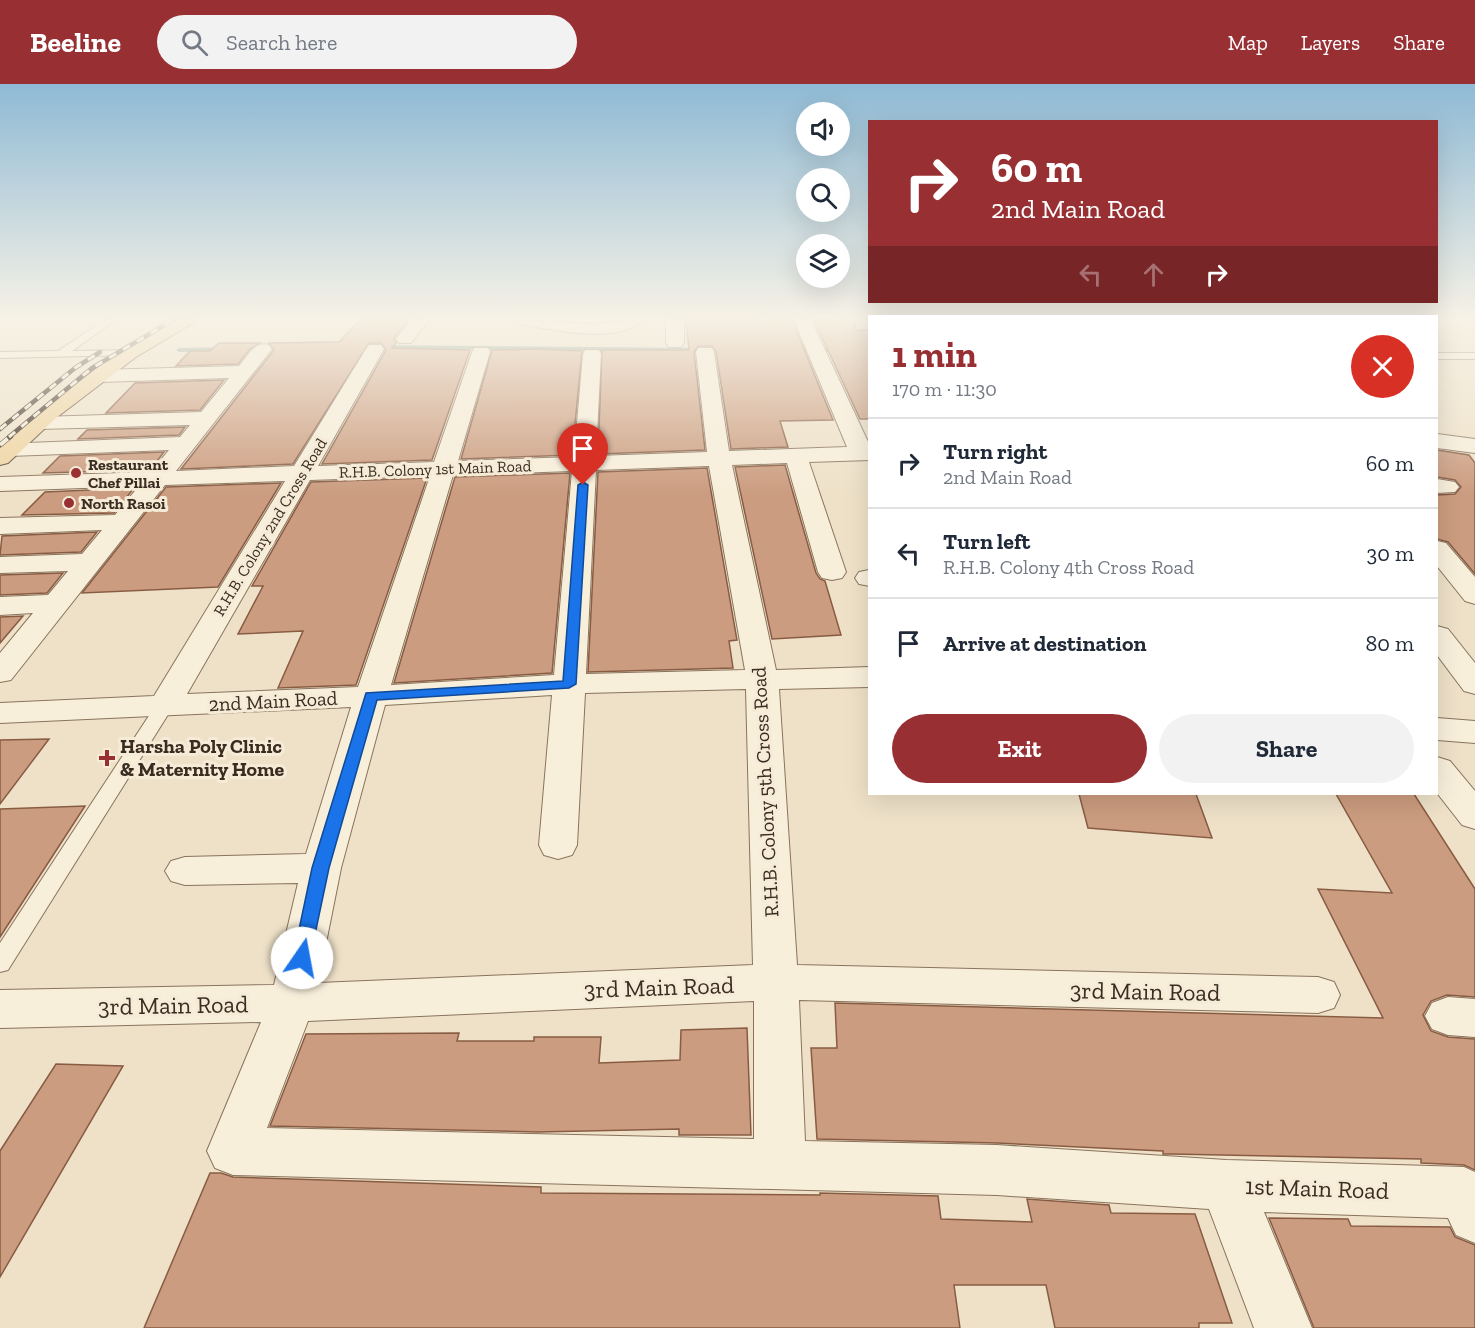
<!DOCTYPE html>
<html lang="en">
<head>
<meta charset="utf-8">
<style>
  :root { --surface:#fff; --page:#f2f2f3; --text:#1f2937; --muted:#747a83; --line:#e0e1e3; --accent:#972f33 }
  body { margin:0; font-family:"Zilla Slab",serif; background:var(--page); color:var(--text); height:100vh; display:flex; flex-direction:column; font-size:22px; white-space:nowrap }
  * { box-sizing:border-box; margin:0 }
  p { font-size:20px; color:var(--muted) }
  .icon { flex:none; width:33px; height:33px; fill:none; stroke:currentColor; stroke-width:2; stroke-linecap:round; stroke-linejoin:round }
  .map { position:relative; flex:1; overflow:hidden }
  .side { position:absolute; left:868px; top:231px; width:570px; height:480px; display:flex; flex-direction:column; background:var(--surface); border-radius:0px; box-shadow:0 6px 24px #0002 }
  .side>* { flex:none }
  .guide { position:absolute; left:868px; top:36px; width:570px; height:183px; border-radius:0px; box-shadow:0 6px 24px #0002; background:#972f33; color:#fff; overflow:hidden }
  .fabs { position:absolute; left:796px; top:18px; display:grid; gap:12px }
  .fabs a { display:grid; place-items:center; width:54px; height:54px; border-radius:50%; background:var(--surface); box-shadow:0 6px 24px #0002; font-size:30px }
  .pin { position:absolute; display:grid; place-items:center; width:51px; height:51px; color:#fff; margin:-62px -26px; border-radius:50% 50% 50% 0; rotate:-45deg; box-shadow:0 0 6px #0007 }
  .pin .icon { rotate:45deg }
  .me { position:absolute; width:66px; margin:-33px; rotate:12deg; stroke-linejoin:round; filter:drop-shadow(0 0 4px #0008) }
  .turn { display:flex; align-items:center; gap:21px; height:126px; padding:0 24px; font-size:27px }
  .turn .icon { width:78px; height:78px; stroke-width:2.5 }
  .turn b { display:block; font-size:42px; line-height:51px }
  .lanes { display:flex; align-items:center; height:57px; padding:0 24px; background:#0003; justify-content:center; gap:30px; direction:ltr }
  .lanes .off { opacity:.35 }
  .round { display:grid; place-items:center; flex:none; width:63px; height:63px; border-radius:32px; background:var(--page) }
  .head { display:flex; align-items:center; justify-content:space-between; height:102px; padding:0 24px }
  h1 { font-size:36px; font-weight:800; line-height:45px; color:var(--accent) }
  .primary-button { display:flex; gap:12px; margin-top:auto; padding:12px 24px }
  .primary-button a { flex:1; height:69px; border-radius:36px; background:var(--accent); color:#fff; font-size:24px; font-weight:800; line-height:69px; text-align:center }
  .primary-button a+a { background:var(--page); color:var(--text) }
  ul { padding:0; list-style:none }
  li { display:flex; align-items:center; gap:18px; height:90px; padding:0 24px; border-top:2px solid var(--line) }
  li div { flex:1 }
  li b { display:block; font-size:22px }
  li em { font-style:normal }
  header { display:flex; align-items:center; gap:36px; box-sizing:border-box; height:84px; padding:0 30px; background:var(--accent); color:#fff }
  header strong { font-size:28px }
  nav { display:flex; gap:33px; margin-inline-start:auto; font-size:21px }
  .search { width:420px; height:54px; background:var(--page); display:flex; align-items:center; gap:15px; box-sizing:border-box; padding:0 21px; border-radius:33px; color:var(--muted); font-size:22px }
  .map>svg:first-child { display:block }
</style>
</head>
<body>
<header>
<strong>Beeline</strong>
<div class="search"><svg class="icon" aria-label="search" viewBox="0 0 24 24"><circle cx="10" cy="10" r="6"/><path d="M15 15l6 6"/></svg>Search here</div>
<nav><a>Map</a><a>Layers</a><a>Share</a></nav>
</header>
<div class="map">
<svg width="1475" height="1244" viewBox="0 0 1475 1244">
  <rect width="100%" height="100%" fill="#eee1c8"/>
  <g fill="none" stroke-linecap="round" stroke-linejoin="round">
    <g fill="#6f9087" fill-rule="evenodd">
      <polygon points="366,261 706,264 709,266 706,268 364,264 363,263"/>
      <polygon points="289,262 292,264 291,265 179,268 176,266 179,264"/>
      <polygon points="789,264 870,265 870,269 787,267 787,265"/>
    </g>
  </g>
  <g fill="#cb9c7f" stroke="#885c43" stroke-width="1.5">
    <polygon points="360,236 408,236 394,254 396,259 392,264 470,266 432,376 322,380 386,266 381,259 369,259 293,380 181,385 274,266 269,259 339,258"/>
    <polygon points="686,236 792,236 833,336 780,337 788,363 731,365 716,267 712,262 698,262 694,268 705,366 598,370 602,266 689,266"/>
    <polygon points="814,236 854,236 856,246 870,246 870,335 860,335"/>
    <polygon points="219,259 260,259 250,265 238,280 176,282 190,267 210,267"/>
    <polygon points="537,265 582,267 572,371 461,375 492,266"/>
    <polygon points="224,296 200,326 106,329 135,299"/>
    <polygon points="185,343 179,351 78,355 87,346"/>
    <polygon points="1437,366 1469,371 1475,379 1475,490 1448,458 1437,455 1437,411 1455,410 1461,403 1455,396 1437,393"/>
    <polygon points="164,368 150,386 43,389 60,372"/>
    <polygon points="785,381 816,489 820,495 825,497 841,551 772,555 735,383"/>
    <polygon points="707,384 737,556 729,557 733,584 588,588 598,388"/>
    <polygon points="570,389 552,589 394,599 455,393"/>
    <polygon points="427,394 356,601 278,604 303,547 238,550 263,502 252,502 311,398"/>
    <polygon points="281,399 218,503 82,509 166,403"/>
    <polygon points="134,404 114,429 22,431 45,408"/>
    <polygon points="97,448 81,468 0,471 2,452"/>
    <polygon points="63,489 47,509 0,511 0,491"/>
    <polygon points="23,532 0,559 0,533"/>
    <polygon points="49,655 0,720 0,656"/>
    <polygon points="1079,710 1196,710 1212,754 1088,744"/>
    <polygon points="1336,710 1414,710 1475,805 1475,913 1447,911 1431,917 1423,931 1431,947 1448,953 1475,955 1475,1086 1464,1081 1421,1079 1421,1075 1170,1070 1163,1070 1163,1067 997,1059 817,1055 811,964 837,964 835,919 1383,934 1318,805 1392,809"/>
    <polygon points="85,722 0,853 0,725"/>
    <polygon points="747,944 751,1051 679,1051 679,1045 538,1048 270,1042 306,950 459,949 457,957 534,957 534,953 601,953 599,979 680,976 681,946"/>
    <polygon points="56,980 123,982 0,1193 0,1067"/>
    <polygon points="210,1089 221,1089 233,1093 541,1103 541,1109 820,1111 820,1109 938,1112 941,1135 1032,1138 1027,1115 1109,1121 1111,1129 1195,1130 1232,1239 1199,1239 1199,1244 1055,1244 1046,1201 954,1201 960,1244 144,1244"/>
    <polygon points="1269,1134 1348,1135 1351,1142 1450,1143 1455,1153 1475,1161 1475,1244 1314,1244"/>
  </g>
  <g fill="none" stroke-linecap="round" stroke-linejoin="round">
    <g stroke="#89735d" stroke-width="2">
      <g id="service">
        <polygon points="105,236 116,236 72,267 129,266 133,267 133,271 0,274 0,268 58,267"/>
        <rect x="1437" y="269" width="38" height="6"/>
        <polygon points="165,616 171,617 174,621 8,886 0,888 0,859 156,621 159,617"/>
      </g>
    </g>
    <g stroke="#89735d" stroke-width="2">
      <g id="minor">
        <polygon points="411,236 429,236 411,259 399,259 396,255"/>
        <path d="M516 236 594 240 642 236C622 261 551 245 524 241Z"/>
        <polygon points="666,236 684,236 684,259 681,263 669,263 666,259"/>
        <path d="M794 236H811L870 362V376L809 378 846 488 842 494 832 496 822 494 818 488 787 379 732 381 776 586 870 583V603L779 605 797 881 1318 893 1334 898 1340 911 1334 924 1318 929 799 916 805 1057 997 1061 1226 1076 1464 1083 1475 1088V1159L1456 1151 1448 1134 1264 1128 1312 1244H1254L1209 1125 997 1111 233 1091 215 1084 207 1067 261 938 0 944V906L274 901 298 799 185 801 171 797 165 787 171 777 185 773 306 770 351 623 0 639V619L154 612 285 397 165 401 11 596 0 598V569L33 529 0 531V513L48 511 68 487 0 489V473L82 470 102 446 0 450V434L115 431 139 402 0 407V393L151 388 169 366 10 372 0 367 2 360 180 353 190 341 40 345 32 344 29 339 32 334 40 333 201 328 229 294 99 298 92 296 89 292 92 288 99 286 239 282C248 272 254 257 269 261L272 265 176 387 294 382 366 265 369 261H381L384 265 318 382 434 378 472 268 474 264H488L490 268 458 377 574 373 583 270 585 266H599L601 270 596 372 707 368 696 268 698 264H712L714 268 729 367 847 363ZM709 382 745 586 586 590 596 386ZM572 387 554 591 391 601 453 391ZM430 392 358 603 187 610 310 396ZM746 605 753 881 318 899 341 784 385 621 552 611 539 761 544 771 558 775 572 771 577 761 585 609ZM754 917V1055L267 1044 308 937Z"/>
        <polygon points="1437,350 1475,355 1475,369 1437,364"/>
        <polygon points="1437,395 1455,398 1459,403 1455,408 1437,409"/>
        <polygon points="1437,457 1446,459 1475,493 1475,520 1465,517 1437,482"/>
        <polygon points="869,486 870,502 859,500 855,494 859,488"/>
        <polygon points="1437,542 1448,545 1475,579 1475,610 1464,607 1437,571"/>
        <polygon points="1437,634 1475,637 1475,659 1437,656"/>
        <polygon points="1437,673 1450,677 1475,707 1475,745 1462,741 1437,709"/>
        <polygon points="1448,913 1475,915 1475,953 1448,951 1432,945 1425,932 1432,919"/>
      </g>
    </g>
    <g stroke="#574231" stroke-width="2">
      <polygon id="primary" points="176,236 198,236 136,273 56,334 8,379 0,381 0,362 42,326 122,265"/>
    </g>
    <use href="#service" fill="#f8efdb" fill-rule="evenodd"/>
    <use href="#minor" fill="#f8efdb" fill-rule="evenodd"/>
    <use href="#primary" fill="#efd4a1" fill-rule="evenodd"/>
    <g stroke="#3a2c20" stroke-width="4.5">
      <g id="rail-far1">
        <polyline points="0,345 75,284 100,268"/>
        <polyline points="9,353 92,284 173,236"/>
      </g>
    </g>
    <g stroke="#3a2c20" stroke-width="5">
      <polyline id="rail" points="0,361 11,352"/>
    </g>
    <use href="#rail-far1" stroke="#f5ebd7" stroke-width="3" stroke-dasharray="8" stroke-linecap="butt"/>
    <use href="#rail" stroke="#f5ebd7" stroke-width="4" stroke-dasharray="10" stroke-linecap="butt"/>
  </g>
  <linearGradient id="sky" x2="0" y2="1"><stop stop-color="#8fbad5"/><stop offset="0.57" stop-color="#f7f2e6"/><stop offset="1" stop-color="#f7f2e6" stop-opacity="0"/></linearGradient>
  <rect width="1475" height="411" fill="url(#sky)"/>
  <polygon fill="#1a73e8" stroke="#114b97" stroke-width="1.5" points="583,398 588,401 576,600 569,604 377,616 329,784 310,874 308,879 302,881 295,879 293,874 312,784 366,609 563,597 578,401"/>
  <g fill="#972f33" stroke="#f5ebd7" stroke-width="2">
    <circle cx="76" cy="389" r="6"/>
    <circle cx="69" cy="419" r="6"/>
    <path d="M104 665h6v6h6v6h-6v6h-6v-6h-6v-6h6z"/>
  </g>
  <g text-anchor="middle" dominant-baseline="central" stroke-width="6" stroke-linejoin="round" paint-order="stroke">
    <g font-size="16" font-weight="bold" fill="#3a2c20" stroke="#f5ebd7" text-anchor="start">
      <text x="88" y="380">Restaurant<tspan x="88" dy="18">Chef Pillai</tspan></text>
      <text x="81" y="419">North Rasoi</text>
    </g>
    <g font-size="16" fill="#3a2c20" stroke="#f5ebd7">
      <text transform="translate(435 385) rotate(-2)">R.H.B. Colony 1st Main Road</text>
      <text transform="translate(270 443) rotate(-59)">R.H.B. Colony 2nd Cross Road</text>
    </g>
    <g font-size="20" fill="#3a2c20" stroke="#f5ebd7">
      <text transform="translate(273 617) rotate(-3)">2nd Main Road</text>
      <text transform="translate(765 708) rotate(-93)">R.H.B. Colony 5th Cross Road</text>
    </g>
    <g font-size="20" font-weight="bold" fill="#3a2c20" stroke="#f5ebd7" text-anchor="start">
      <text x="120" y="662">Harsha Poly Clinic<tspan x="120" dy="23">&amp; Maternity Home</tspan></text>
    </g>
    <g font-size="24" fill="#3a2c20" stroke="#f5ebd7">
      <text transform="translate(659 903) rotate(-2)">3rd Main Road</text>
      <text transform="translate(1145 907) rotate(1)">3rd Main Road</text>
      <text transform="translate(173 921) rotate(-1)">3rd Main Road</text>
      <text transform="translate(1317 1104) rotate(2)">1st Main Road</text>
    </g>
  </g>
</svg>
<div class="fabs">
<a><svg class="icon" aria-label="sound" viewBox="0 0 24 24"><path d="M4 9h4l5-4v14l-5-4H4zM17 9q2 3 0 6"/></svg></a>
<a><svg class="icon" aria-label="search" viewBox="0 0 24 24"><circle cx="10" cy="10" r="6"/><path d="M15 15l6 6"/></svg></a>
<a><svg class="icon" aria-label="layers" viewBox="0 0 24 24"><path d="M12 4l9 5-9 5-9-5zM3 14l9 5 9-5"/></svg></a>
</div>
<div class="pin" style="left:583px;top:401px;background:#d93025"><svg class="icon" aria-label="arrive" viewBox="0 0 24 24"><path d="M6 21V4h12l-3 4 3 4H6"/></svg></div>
<svg class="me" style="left:302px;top:874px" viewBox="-20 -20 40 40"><circle r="19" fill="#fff"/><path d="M0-13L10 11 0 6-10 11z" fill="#1a73e8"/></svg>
<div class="guide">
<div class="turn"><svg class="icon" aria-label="right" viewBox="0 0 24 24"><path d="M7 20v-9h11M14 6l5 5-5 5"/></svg><div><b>60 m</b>2nd Main Road</div></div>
<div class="lanes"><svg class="icon off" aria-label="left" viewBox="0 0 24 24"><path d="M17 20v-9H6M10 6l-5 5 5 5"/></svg><svg class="icon off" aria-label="ahead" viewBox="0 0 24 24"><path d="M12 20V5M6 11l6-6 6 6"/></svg><svg class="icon" aria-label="right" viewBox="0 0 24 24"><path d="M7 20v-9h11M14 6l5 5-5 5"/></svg></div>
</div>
<section class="side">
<div class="head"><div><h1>1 min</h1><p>170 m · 11:30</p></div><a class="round" style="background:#d93025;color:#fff"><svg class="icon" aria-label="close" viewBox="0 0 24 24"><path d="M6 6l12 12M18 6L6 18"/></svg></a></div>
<ul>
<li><svg class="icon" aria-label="right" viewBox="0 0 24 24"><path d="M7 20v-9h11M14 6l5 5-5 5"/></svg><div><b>Turn right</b><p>2nd Main Road</p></div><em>60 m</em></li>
<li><svg class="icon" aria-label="left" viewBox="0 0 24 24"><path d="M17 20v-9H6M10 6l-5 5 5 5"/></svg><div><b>Turn left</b><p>R.H.B. Colony 4th Cross Road</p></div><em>30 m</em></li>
<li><svg class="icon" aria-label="arrive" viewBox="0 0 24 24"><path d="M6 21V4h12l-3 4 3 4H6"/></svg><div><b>Arrive at destination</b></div><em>80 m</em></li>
</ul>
<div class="primary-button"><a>Exit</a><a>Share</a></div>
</section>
</div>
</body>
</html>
